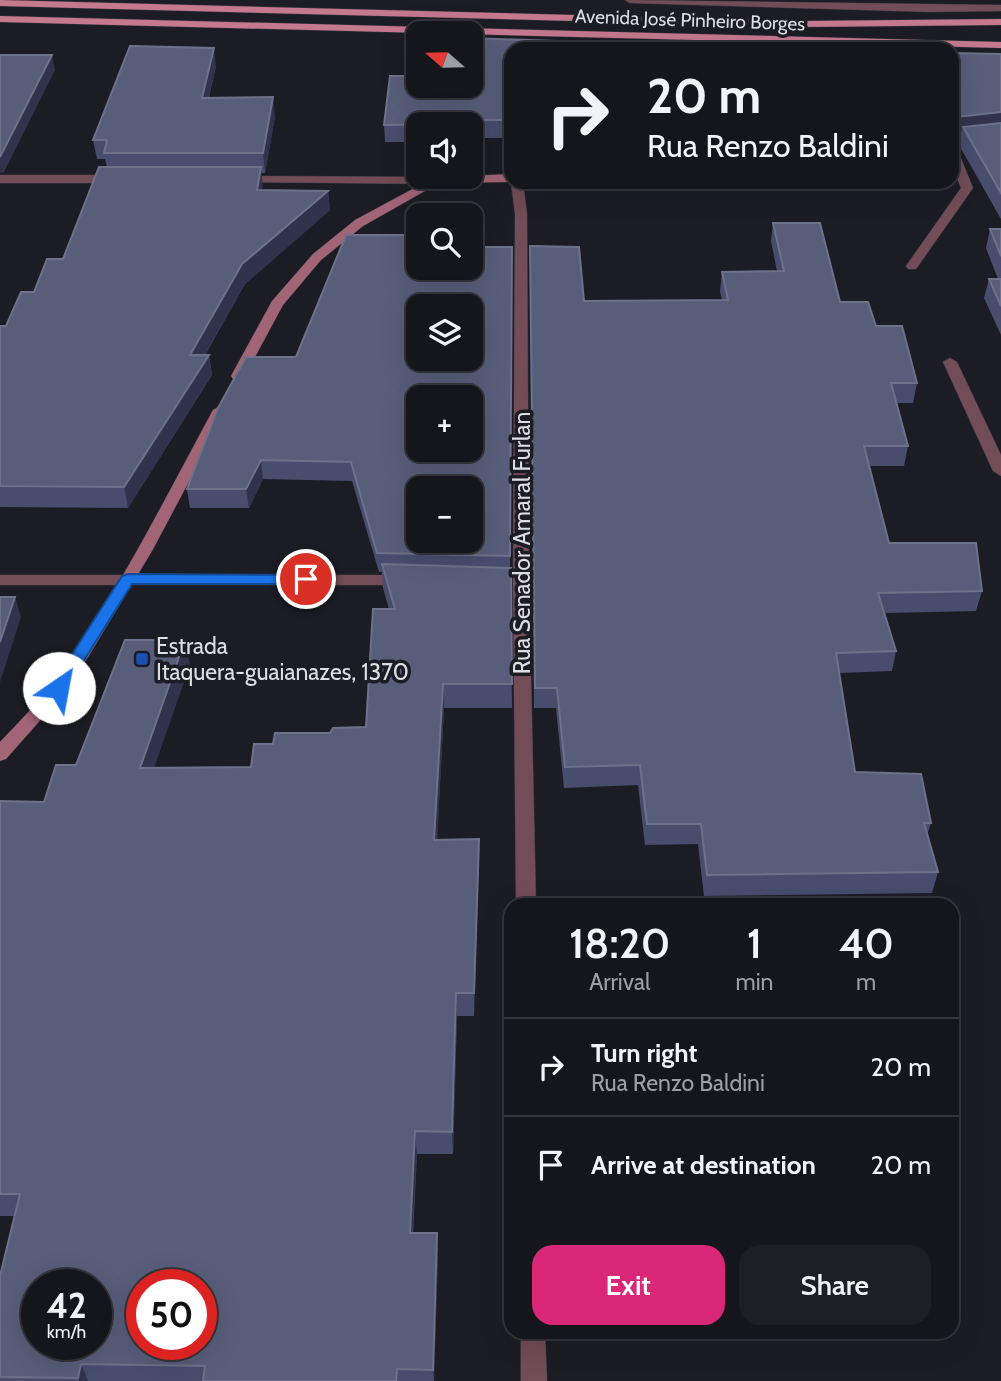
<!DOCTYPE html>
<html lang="en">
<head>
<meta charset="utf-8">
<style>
  :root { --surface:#15161b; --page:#1e1f24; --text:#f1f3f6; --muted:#9d9fa3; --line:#34353a; --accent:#db2777 }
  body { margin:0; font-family:Cabin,sans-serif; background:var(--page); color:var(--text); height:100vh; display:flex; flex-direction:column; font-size:26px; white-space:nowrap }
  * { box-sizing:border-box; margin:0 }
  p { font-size:23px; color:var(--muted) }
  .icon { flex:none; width:38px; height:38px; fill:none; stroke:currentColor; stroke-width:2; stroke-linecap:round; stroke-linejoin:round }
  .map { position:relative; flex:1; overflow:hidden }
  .drawer { position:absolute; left:504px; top:898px; width:455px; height:441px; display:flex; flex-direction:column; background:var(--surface); border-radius:21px; box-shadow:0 7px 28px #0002,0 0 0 2px var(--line) }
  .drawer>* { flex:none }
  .banner { position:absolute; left:504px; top:42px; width:455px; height:147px; border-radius:21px; box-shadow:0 7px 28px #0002,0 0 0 2px var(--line); background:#15161b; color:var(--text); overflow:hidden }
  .needle { width:46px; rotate:290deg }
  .tools { position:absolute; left:406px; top:21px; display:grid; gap:14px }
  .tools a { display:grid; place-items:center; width:77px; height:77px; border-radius:14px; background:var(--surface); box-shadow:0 7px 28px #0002,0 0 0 2px var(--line); font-size:35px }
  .speed { position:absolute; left:21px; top:1269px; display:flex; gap:14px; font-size:35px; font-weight:700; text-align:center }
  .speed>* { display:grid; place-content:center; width:91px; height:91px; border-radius:50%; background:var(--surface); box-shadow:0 7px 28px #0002,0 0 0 2px var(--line); line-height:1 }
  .speed small { font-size:18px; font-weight:400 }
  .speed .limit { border:10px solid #d22; background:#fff; color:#111 }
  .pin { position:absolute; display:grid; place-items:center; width:60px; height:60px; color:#fff; margin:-30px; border:4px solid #fff; border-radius:50%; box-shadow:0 2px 7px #0007 }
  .me { position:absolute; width:77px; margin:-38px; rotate:33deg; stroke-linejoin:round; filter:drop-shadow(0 0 5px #0008) }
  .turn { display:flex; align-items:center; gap:24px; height:147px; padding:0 28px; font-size:32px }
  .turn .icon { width:91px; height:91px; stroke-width:2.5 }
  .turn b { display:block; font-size:49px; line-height:60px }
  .eta { display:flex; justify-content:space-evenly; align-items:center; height:119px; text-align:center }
  .eta b { font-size:42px; font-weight:600; line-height:49px }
  .primary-button { display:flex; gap:14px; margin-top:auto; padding:14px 28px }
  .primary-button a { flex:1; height:80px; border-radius:21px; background:var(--accent); color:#fff; font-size:28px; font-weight:600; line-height:80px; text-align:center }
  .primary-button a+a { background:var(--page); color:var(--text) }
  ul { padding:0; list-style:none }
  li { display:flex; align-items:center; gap:21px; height:98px; padding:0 28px; border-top:2px solid var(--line) }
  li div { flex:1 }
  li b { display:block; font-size:26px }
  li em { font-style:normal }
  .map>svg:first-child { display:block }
</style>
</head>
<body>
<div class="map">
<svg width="1001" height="1381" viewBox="0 0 1001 1381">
  <rect width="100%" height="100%" fill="#1c1d24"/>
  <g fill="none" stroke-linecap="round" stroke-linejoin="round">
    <g stroke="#37383f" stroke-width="1">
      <polygon id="service" points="952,148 958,151 973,188 916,269 908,269 906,266 961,188 952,165"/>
    </g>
    <g stroke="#37383f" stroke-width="1">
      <g id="minor">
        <polygon points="625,0 1001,5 1001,11 930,12 630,3"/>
        <polygon points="511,182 523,182 527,214 529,584 536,905 516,905 513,584 515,214"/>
        <polygon points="950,358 957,362 1001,455 1001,476 993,471 943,362"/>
        <polygon points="0,575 406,575 414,580 406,585 0,585"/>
        <polygon points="521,1332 545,1332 547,1381 521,1381"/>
      </g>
    </g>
    <g stroke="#37383f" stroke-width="1">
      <g id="tertiary">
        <polygon points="0,175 118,175 124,179 118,183 0,183"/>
        <polygon points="241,176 438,177 443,180 437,184 237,182 235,180"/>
      </g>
    </g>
    <g stroke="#37383f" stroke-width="1">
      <g id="secondary">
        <polygon points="1001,132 1001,138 952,143 952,137"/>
        <polygon points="511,174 511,182 439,183 363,226 321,260 283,305 243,379 233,379 231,376 272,301 313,254 355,220 433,178"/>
        <path d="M220 406 227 410 152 551 88 657 59 699 6 759 0 761V742C18 723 37 704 53 682 116 598 163 502 213 410Z"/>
      </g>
    </g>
    <g stroke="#37383f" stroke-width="1">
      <g id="primary">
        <polygon points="0,0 804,21 1001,19 1001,25 804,27 0,6"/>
        <polygon points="0,16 1001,42 1001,48 0,22"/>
      </g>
    </g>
    <use href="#service" fill="#724c56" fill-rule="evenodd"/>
    <use href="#minor" fill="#724c56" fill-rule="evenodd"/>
    <use href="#tertiary" fill="#724c56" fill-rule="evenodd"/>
    <use href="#secondary" fill="#a16576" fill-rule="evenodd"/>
    <use href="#primary" fill="#c6788f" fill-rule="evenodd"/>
  </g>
  <g fill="#484d6e">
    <polygon points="511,49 511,138 471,138 471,124 418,124 418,142 385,142 384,125 471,86"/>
    <polygon points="952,53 1001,54 1001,219 959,145 961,133 953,134 952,132"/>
    <polygon points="216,66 209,97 275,116 265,173 261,173 262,190 328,191 330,210 245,284 205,355 209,355 212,375 128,508 0,507 0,326 6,326 63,259 107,167 105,159 97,159 93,140"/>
    <polygon points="773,223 840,302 876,326 917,383 913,403 896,403 908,446 904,466 869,466 889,543 982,591 976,611 885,613 896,651 892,671 839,673 855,772 931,823 927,835 938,872 932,893 704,896 698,844 645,845 638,785 564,788 556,708 534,708 530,265 584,301 722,300 720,291 722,272 777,271 771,241"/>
    <polygon points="990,229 1001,229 1001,335 984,298 989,279 998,279 986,248"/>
    <polygon points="512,247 510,568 512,708 444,708 437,840 479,839 479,863 474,1016 457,1016 453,1154 417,1154 413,1233 437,1233 438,1255 434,1381 0,1381 0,1276 15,1216 0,1216 0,801 44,802 76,765 190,664 154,767 251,767 273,744 330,733 366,727 389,609 383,588 382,572 379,572 352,481 263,479 249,508 190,508 187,489 296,357 418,268"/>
    <polygon points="606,1332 793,1332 792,1333 606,1335"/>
  </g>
  <g fill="#30334b">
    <polygon points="214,48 216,66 204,117 202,98"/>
    <polygon points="52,55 55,70 4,172 0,173 0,157"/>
    <polygon points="273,97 275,116 265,173 263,153"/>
    <polygon points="1001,112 1001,129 963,127 961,133 953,134 957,117"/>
    <polygon points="261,167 263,186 259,209 257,190"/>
    <polygon points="328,191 330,210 245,284 193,375 190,355 242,264"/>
    <polygon points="209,355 212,375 128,508 124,487"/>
    <polygon points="261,460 263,479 249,508 246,489"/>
    <polygon points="15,597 21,617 0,682 0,642"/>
    <polygon points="185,640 190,664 146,791 140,768"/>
    <polygon points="443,684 444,708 436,864 434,840"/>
    <polygon points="479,839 479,863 474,1016 474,993"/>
    <polygon points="456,993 457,1016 453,1154 452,1132"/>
    <polygon points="415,1131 417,1154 411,1254 410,1233"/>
    <polygon points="437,1233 438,1255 434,1381 433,1370"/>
    <polygon points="81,1364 88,1381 79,1381 78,1378"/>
  </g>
  <g fill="#585d7a" stroke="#6d718a" stroke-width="2" fill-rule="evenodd">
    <polygon points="471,38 780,49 511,49 511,120 454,120 453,124 384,125 390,76 418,76 418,86 471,86"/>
    <polygon points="130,46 214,48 202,98 273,97 263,153 104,153 107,140 93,140"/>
    <polygon points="952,53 1001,54 1001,112 957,117 952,109"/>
    <polygon points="0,55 52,55 0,157"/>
    <polygon points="1001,123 1001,193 963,127"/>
    <polygon points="99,167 261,167 257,190 328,191 242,264 190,355 209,355 124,487 0,486 0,326 6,326 21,292 34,292 47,259 63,259"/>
    <polygon points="773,223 820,223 840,302 868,302 876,326 902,326 917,383 891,383 908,446 864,446 889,543 976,543 982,591 878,593 896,651 836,653 855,772 921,774 931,823 924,823 938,872 707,875 701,824 647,824 640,765 565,767 557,688 535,688 530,246 579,247 584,301 728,300 722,272 784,271"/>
    <polygon points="990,229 1001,229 1001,256"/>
    <path d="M346 235H418V268H471V247H512L510 556 377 553 351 462 261 460 246 489H187L218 408 246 357H296ZM418 306H471V359H418ZM418 397H471V450H418ZM418 488H471V541H418Z"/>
    <polygon points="989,279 1001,279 1001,306"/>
    <path d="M382 564 511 568 512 684H443L434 840 479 839 474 993H456L452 1132 415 1131 410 1233H437L433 1370 397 1369 396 1381H203L205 1366 81 1364 78 1378 0 1377V1276L20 1194H0V801L44 802 56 765H76L125 640H185L140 768 251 767 254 744H273L275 733H330L333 728 366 727 373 609H395ZM37 1284H96V1344H37ZM142 1284H201V1344H142Z"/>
    <polygon points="0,597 15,597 0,642"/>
  </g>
  <polygon fill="#1a73e8" stroke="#114b97" stroke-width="2" points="128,574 306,575 313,579 306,584 132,584 64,692 53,692 51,688 53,684 122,576"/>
  <rect fill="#1a4fb4" stroke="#1c1d24" stroke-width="2.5" x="135" y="652" width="14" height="14" rx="3.5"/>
  <g text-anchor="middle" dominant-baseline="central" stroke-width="7" stroke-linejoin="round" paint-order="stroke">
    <g font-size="19" fill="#dddee2" stroke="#1c1d24">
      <text transform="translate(690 20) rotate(2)">Avenida José Pinheiro Borges</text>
    </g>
    <g font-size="23" fill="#dddee2" stroke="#1c1d24">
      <text transform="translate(522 543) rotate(-90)">Rua Senador Amaral Furlan</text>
    </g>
    <g font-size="23" fill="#dddee2" stroke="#1c1d24" text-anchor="start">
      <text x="156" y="646">Estrada<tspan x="156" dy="26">Itaquera-guaianazes, 1370</tspan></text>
    </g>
  </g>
</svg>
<div class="tools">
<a><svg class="needle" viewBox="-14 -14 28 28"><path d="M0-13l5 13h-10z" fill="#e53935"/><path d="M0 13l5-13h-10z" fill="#9d9fa3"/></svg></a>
<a><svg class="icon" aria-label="sound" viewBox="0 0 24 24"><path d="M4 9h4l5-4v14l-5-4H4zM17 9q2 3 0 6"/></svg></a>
<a><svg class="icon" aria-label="search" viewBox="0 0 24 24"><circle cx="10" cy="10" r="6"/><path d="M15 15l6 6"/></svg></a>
<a><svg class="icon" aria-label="layers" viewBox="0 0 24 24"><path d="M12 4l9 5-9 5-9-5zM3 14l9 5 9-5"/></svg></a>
<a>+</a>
<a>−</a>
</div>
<div class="speed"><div>42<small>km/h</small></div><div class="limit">50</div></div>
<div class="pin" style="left:306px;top:579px;background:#d93025"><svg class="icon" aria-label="arrive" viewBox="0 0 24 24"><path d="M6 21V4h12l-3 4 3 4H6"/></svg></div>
<svg class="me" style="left:59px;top:688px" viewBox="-20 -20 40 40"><circle r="19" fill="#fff"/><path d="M0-13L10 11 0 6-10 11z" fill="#1a73e8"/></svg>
<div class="banner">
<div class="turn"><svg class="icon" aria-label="right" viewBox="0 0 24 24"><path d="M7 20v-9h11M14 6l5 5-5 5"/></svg><div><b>20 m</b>Rua Renzo Baldini</div></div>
</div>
<section class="drawer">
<div class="eta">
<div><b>18:20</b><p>Arrival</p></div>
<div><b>1</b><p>min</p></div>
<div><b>40</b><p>m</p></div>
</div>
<ul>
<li><svg class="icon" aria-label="right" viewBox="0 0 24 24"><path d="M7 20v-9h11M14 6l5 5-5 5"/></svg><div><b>Turn right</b><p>Rua Renzo Baldini</p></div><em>20 m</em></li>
<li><svg class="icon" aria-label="arrive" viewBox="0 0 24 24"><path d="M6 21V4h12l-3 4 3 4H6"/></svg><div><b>Arrive at destination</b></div><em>20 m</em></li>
</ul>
<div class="primary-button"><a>Exit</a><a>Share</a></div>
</section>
</div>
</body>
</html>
